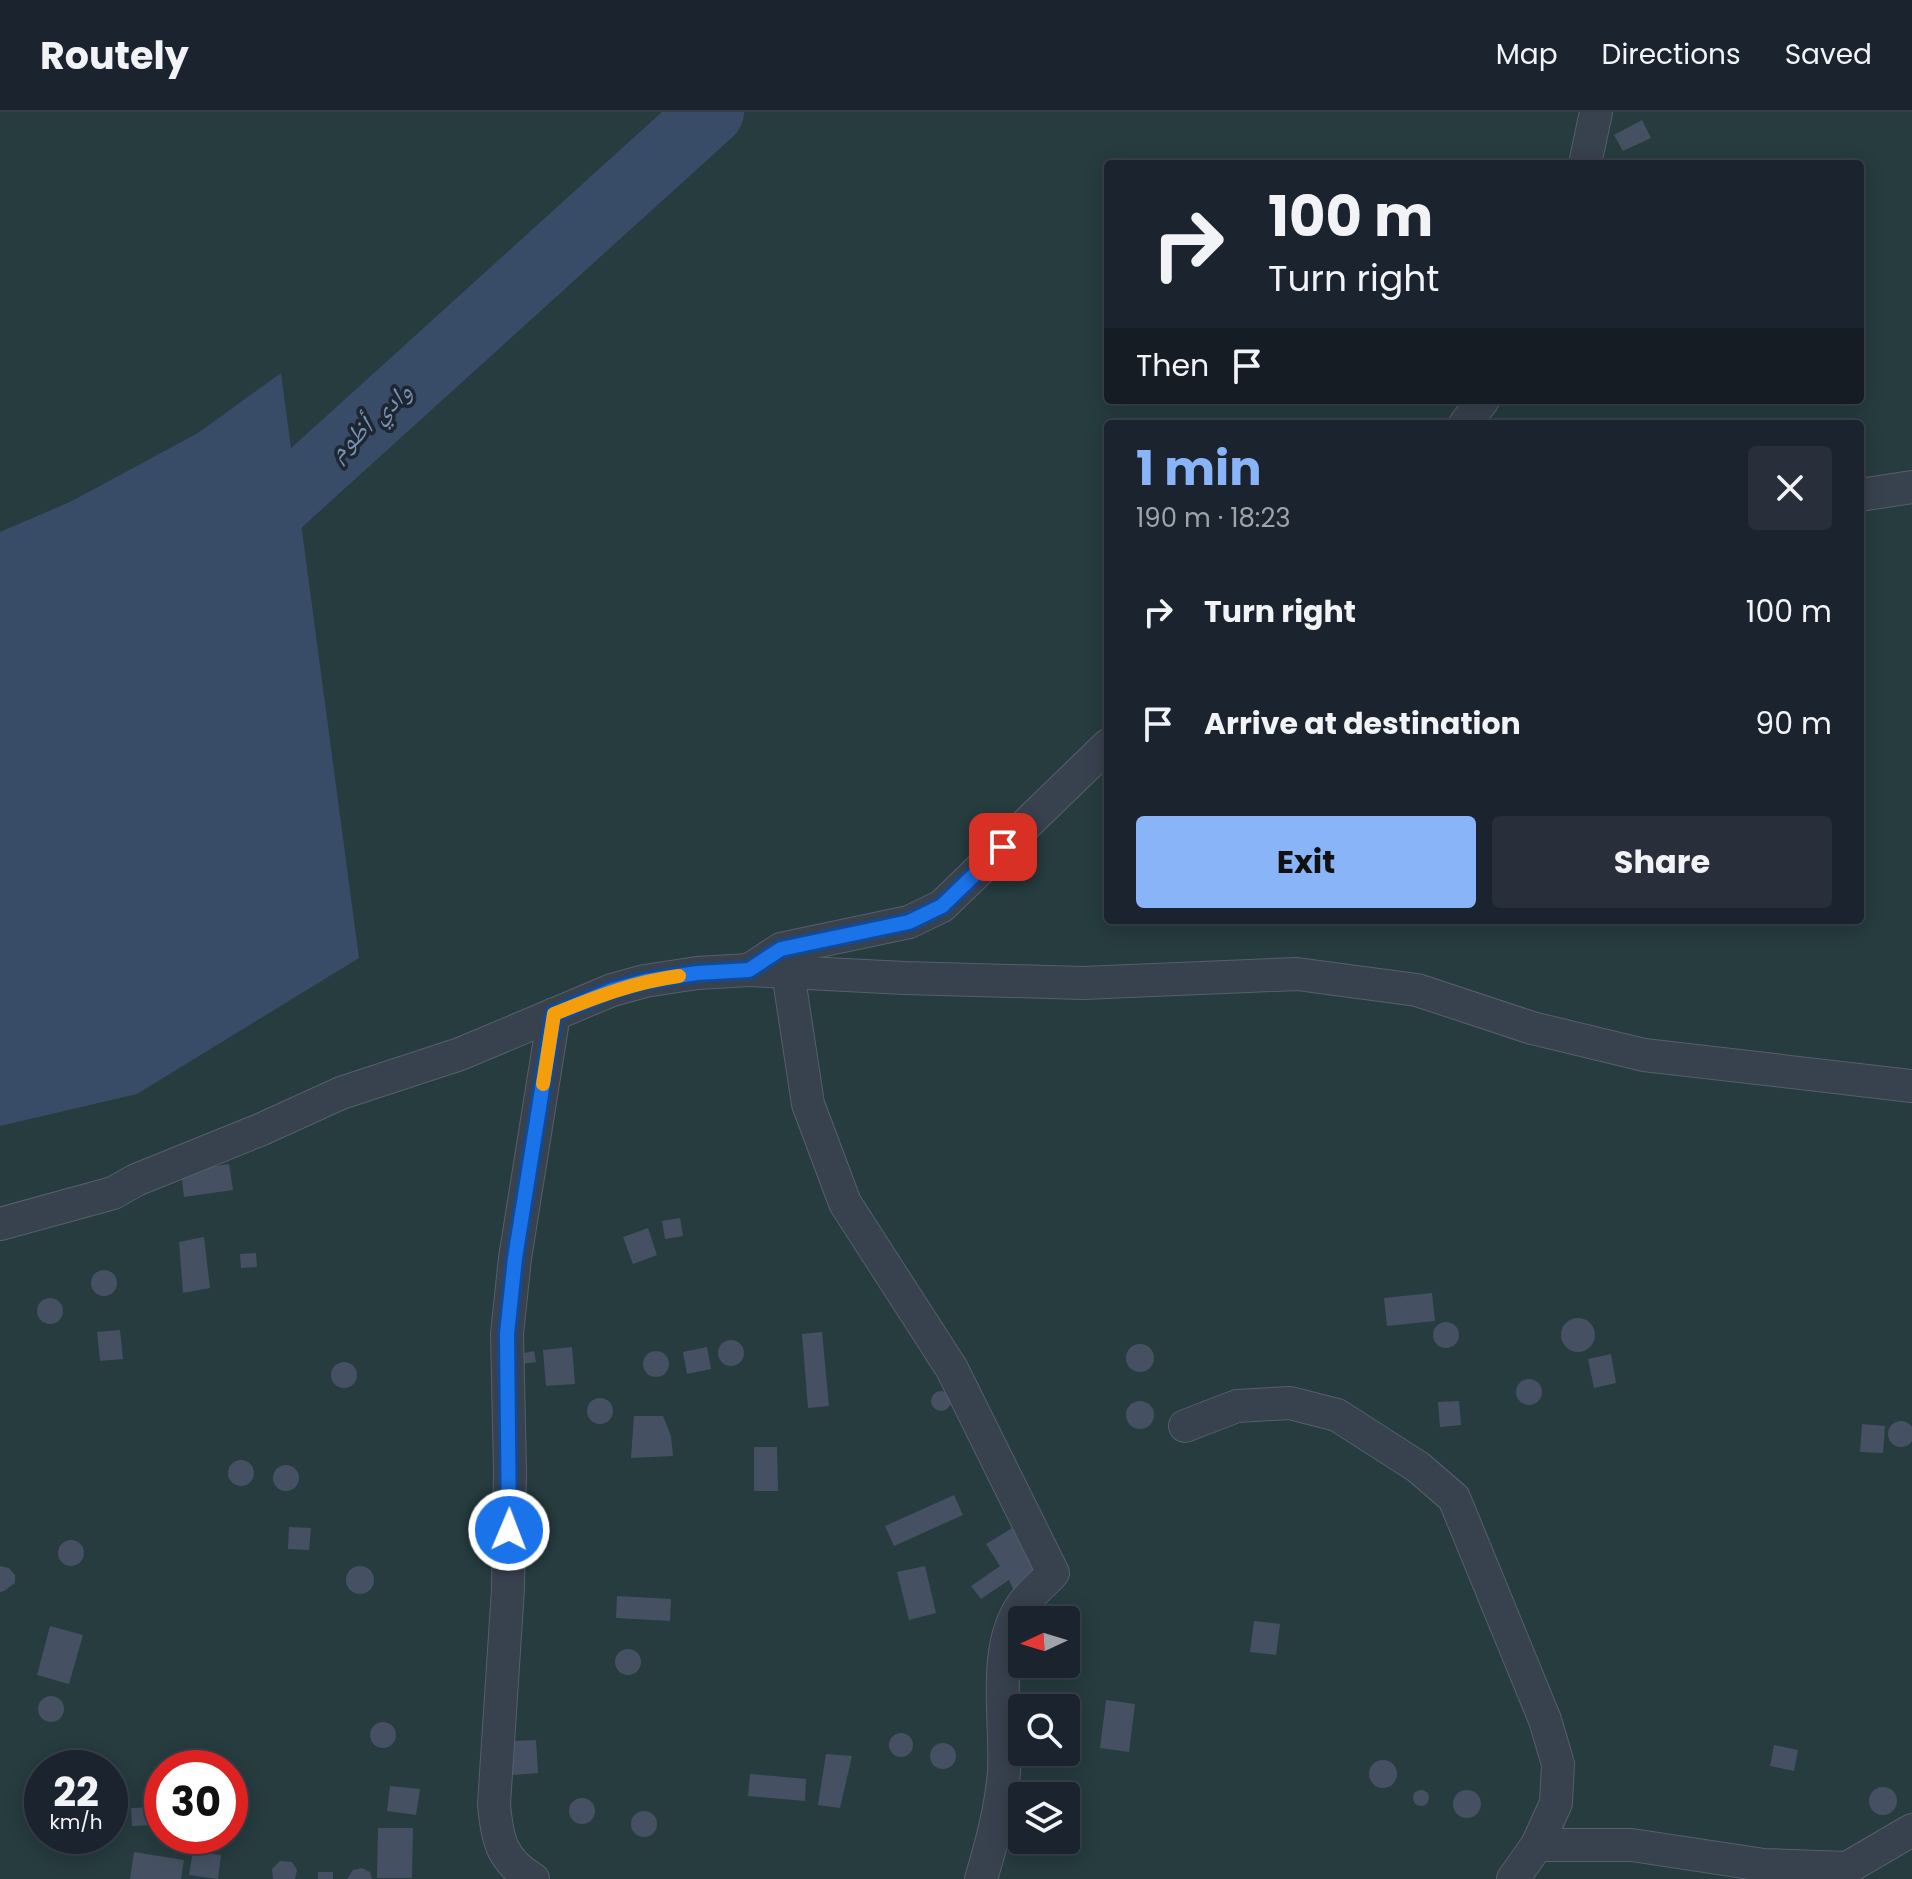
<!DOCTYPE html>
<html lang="en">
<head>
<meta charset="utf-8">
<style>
  :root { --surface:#1b232e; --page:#282f3a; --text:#f1f3f6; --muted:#a0a4aa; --line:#39404a; --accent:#8ab4f8 }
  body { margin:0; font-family:Poppins,"Noto Naskh Arabic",sans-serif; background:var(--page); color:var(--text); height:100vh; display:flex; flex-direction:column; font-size:30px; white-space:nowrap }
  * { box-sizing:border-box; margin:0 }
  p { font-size:26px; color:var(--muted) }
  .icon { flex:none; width:44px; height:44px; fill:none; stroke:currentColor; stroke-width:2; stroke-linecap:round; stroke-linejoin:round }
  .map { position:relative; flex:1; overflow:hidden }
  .panel { position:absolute; left:1104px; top:308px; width:760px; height:504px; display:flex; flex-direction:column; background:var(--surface); border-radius:8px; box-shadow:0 4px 20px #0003,0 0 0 2px var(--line) }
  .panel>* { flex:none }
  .guide { position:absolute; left:1104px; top:48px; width:760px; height:244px; border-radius:8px; box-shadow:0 4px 20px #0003,0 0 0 2px var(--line); background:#1b232e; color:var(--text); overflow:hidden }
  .needle { width:52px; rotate:266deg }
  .tools { position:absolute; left:1008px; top:1494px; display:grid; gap:16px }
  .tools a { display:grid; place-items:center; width:72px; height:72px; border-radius:8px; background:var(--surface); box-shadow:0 4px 20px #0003,0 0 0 2px var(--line); font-size:40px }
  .speed { position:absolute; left:24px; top:1638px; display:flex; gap:16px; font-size:40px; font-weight:700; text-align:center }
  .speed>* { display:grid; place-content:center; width:104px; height:104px; border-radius:50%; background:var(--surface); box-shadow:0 4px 20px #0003,0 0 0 2px var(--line); line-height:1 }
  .speed small { font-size:20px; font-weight:400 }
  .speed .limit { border:12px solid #d22; background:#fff; color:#111 }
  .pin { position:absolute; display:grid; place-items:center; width:68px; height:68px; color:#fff; margin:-34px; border-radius:16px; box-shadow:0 4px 12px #0006 }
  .me { position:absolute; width:88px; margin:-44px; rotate:1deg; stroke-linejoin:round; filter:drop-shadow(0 0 6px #0008) }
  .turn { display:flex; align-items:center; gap:28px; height:168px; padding:0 32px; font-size:36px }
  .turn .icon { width:104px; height:104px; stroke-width:2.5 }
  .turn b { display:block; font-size:56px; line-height:68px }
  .then { display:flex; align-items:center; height:76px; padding:0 32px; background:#0003; gap:16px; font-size:30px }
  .round { display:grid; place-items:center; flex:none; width:84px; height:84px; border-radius:8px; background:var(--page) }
  .head { display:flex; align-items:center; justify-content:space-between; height:136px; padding:0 32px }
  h1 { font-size:48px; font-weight:700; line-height:60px; color:var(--accent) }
  .primary-button { display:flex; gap:16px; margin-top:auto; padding:16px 32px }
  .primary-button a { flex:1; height:92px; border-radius:8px; background:var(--accent); color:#111; font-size:32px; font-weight:700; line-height:92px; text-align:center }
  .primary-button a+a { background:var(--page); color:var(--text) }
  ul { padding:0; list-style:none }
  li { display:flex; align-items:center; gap:24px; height:112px; padding:0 32px }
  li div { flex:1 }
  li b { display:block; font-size:30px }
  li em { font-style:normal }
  header { display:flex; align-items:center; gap:48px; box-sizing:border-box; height:112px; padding:0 40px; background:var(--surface); border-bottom:2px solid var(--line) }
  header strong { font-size:38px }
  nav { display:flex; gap:44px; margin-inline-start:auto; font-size:28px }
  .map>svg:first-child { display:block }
</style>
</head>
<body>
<header>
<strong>Routely</strong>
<nav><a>Map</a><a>Directions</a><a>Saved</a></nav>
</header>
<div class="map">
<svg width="1912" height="1767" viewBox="0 0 1912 1767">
  <rect width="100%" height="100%" fill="#242f3e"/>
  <path fill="#263c3f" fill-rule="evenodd" d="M0 0H1912V1767H0ZM1108 52H1860V288H1108ZM1108 312H1860V808H1108ZM1022 1508H1066V1552H1022ZM1022 1596H1066V1640H1022ZM42 1656H110V1724H42ZM162 1656H230V1724H162ZM1022 1684H1066V1728H1022Z"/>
  <polygon fill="#394c67" points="281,261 359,846 137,982 0,1014 0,420 70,390 198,321"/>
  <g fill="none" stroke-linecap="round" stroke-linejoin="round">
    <polyline stroke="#394c67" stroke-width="66" points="230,436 711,0"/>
  </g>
  <g fill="#455162">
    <polygon points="1642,8 1651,26 1623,39 1614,23"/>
    <polygon points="229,1052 233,1078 184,1085 181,1059"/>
    <polygon points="680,1106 683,1124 665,1127 662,1109"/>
    <polygon points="648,1116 657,1143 633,1152 623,1125"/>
    <polygon points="204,1125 210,1176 183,1181 179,1130"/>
    <polygon points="256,1141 257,1155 241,1156 240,1142"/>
    <circle cx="104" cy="1171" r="13"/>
    <polygon points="1432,1181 1435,1209 1387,1214 1384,1186"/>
    <circle cx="50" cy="1199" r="13"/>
    <circle cx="1578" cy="1223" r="17"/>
    <circle cx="1446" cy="1223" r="13"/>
    <polygon points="120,1218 123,1247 100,1249 97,1220"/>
    <polygon points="822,1220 829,1294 808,1296 802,1222"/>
    <circle cx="731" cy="1241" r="13"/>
    <circle cx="1140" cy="1246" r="14"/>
    <polygon points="572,1235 575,1272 546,1274 543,1238"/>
    <polygon points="707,1235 711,1257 687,1262 683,1240"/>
    <polygon points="534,1239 536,1250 522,1252 520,1242"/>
    <circle cx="656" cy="1252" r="13"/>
    <polygon points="1611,1242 1616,1271 1594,1276 1588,1247"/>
    <circle cx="344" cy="1263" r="13"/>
    <circle cx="1529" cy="1280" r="13"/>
    <circle cx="941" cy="1289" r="10"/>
    <circle cx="600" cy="1299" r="13"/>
    <circle cx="1140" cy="1303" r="14"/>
    <polygon points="1459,1289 1461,1313 1440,1315 1438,1290"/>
    <polygon points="634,1304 663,1304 671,1324 673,1344 631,1346"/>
    <circle cx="1901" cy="1322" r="13"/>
    <polygon points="1862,1312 1885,1314 1883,1341 1860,1340"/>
    <polygon points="754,1335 777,1335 778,1379 754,1379"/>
    <circle cx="241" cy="1361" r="13"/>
    <circle cx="286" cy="1366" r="13"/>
    <polygon points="954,1383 963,1403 894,1434 885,1414"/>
    <polygon points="289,1415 311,1416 309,1438 288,1437"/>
    <polygon points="1014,1415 1042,1463 1014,1479 1009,1468 981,1487 971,1474 1000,1454 986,1432"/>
    <circle cx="71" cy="1441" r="13"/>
    <circle cx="360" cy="1468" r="14"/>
    <polygon points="0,1454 9,1456 15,1463 15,1471 4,1479 0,1480"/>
    <polygon points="925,1454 936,1501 909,1508 897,1460"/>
    <polygon points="617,1484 671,1487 670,1509 616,1506"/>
    <polygon points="1254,1509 1280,1512 1276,1543 1250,1540"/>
    <polygon points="50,1514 83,1523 69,1572 37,1563"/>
    <circle cx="628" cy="1550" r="13"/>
    <circle cx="51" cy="1597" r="13"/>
    <polygon points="1106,1588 1135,1592 1129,1640 1100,1636"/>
    <circle cx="383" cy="1623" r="13"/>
    <circle cx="901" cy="1633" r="12"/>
    <polygon points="536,1628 538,1661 513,1663 511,1629"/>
    <circle cx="943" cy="1644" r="13"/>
    <polygon points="1774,1633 1798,1638 1794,1659 1770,1654"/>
    <polygon points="826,1642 852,1644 840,1696 818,1693"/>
    <circle cx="1383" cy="1662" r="14"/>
    <polygon points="750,1662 806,1667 805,1689 748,1684"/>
    <polygon points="390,1674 420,1677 416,1703 387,1699"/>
    <circle cx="1883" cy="1689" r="14"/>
    <circle cx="1467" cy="1692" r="14"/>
    <circle cx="1421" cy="1686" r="8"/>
    <circle cx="582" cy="1699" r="13"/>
    <polygon points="156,1695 157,1713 132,1714 131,1696"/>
    <circle cx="644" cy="1712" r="13"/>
    <polygon points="378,1716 413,1716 412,1766 377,1766"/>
    <polygon points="193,1739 221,1743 218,1767 189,1763"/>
    <polygon points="134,1740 184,1748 181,1767 130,1767"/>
    <polygon points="280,1749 292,1750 297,1758 295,1767 273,1767 272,1757"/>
    <polygon points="362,1756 370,1760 372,1767 347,1767 353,1758"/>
    <rect x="318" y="1760" width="15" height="7"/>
  </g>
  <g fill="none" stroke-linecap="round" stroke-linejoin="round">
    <g stroke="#565f6c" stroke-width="34">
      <g id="minor">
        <polyline points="1585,52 1596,0"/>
        <polyline points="1465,312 1483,288"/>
        <polyline points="1860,383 1912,375"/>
        <polyline points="749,858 781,837 909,810 942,794 1108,633"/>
        <path d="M788 860 808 992 845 1091 952 1257 1053 1461C1044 1471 1031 1481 1023 1492 991 1536 1007 1608 1004 1660 1001 1697 992 1731 981 1767"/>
        <polyline points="0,1112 113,1081 136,1068 262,1017 341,981 460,942 612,878 645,869 697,861 749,858 905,866 1083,871 1297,862 1417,878 1532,916 1644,943 1912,974"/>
        <polyline points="1185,1314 1237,1294 1290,1291 1337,1303 1418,1355 1454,1386 1545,1608 1558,1652 1556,1691 1537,1733 1513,1767"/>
        <polyline points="1537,1733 1632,1733 1764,1753 1847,1756 1912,1718"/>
        <path d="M533 1767C501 1748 497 1727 494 1692L508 1477 510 1359 507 1222 515 1146 554 902"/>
      </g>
    </g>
    <use href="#minor" stroke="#38414e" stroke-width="32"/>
  </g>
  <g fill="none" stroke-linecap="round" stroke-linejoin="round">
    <g stroke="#114b97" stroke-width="20">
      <polyline id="route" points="509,1418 507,1222 515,1146 554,902 612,878 645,869 697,861 749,858 781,837 909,810 942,794 1003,735"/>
    </g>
    <use href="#route" stroke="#1a73e8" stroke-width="14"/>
    <path stroke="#f59e0b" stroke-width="14" d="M543 972 554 902C596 885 634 870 679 864"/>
  </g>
  <g text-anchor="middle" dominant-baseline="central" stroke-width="7" stroke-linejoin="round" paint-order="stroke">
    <g font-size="26" font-style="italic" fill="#7c92b1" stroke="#1d2633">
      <text transform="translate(370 309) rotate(-42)">وادي أظوم</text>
    </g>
  </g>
</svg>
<div class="tools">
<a><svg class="needle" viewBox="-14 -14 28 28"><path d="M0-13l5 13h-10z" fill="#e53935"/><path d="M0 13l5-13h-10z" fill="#a0a4aa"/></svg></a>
<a><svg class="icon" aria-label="search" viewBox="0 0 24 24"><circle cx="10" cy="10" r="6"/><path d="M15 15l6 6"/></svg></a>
<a><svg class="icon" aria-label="layers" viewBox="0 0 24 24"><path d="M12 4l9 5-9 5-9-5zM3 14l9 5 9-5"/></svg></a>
</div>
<div class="speed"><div>22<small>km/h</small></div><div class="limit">30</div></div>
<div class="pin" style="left:1003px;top:735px;background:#d93025"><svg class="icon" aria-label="arrive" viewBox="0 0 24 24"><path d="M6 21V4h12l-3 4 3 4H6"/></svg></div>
<svg class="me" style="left:509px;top:1418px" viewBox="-20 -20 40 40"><circle r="17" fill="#1a73e8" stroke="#fff" stroke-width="3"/><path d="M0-11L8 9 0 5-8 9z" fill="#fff"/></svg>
<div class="guide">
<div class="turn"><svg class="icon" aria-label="right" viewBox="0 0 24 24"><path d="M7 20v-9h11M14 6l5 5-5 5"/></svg><div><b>100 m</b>Turn right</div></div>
<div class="then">Then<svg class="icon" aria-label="arrive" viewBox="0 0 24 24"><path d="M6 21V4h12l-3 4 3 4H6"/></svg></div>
</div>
<section class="panel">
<div class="head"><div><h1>1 min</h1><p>190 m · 18:23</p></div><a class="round"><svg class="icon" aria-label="close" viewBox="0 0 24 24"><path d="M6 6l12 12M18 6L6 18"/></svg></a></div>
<ul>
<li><svg class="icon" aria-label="right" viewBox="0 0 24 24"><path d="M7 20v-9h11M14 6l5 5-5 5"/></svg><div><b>Turn right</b></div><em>100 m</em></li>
<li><svg class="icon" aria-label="arrive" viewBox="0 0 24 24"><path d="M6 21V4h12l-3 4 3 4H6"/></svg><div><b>Arrive at destination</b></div><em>90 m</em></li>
</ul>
<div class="primary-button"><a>Exit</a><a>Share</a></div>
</section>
</div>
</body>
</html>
